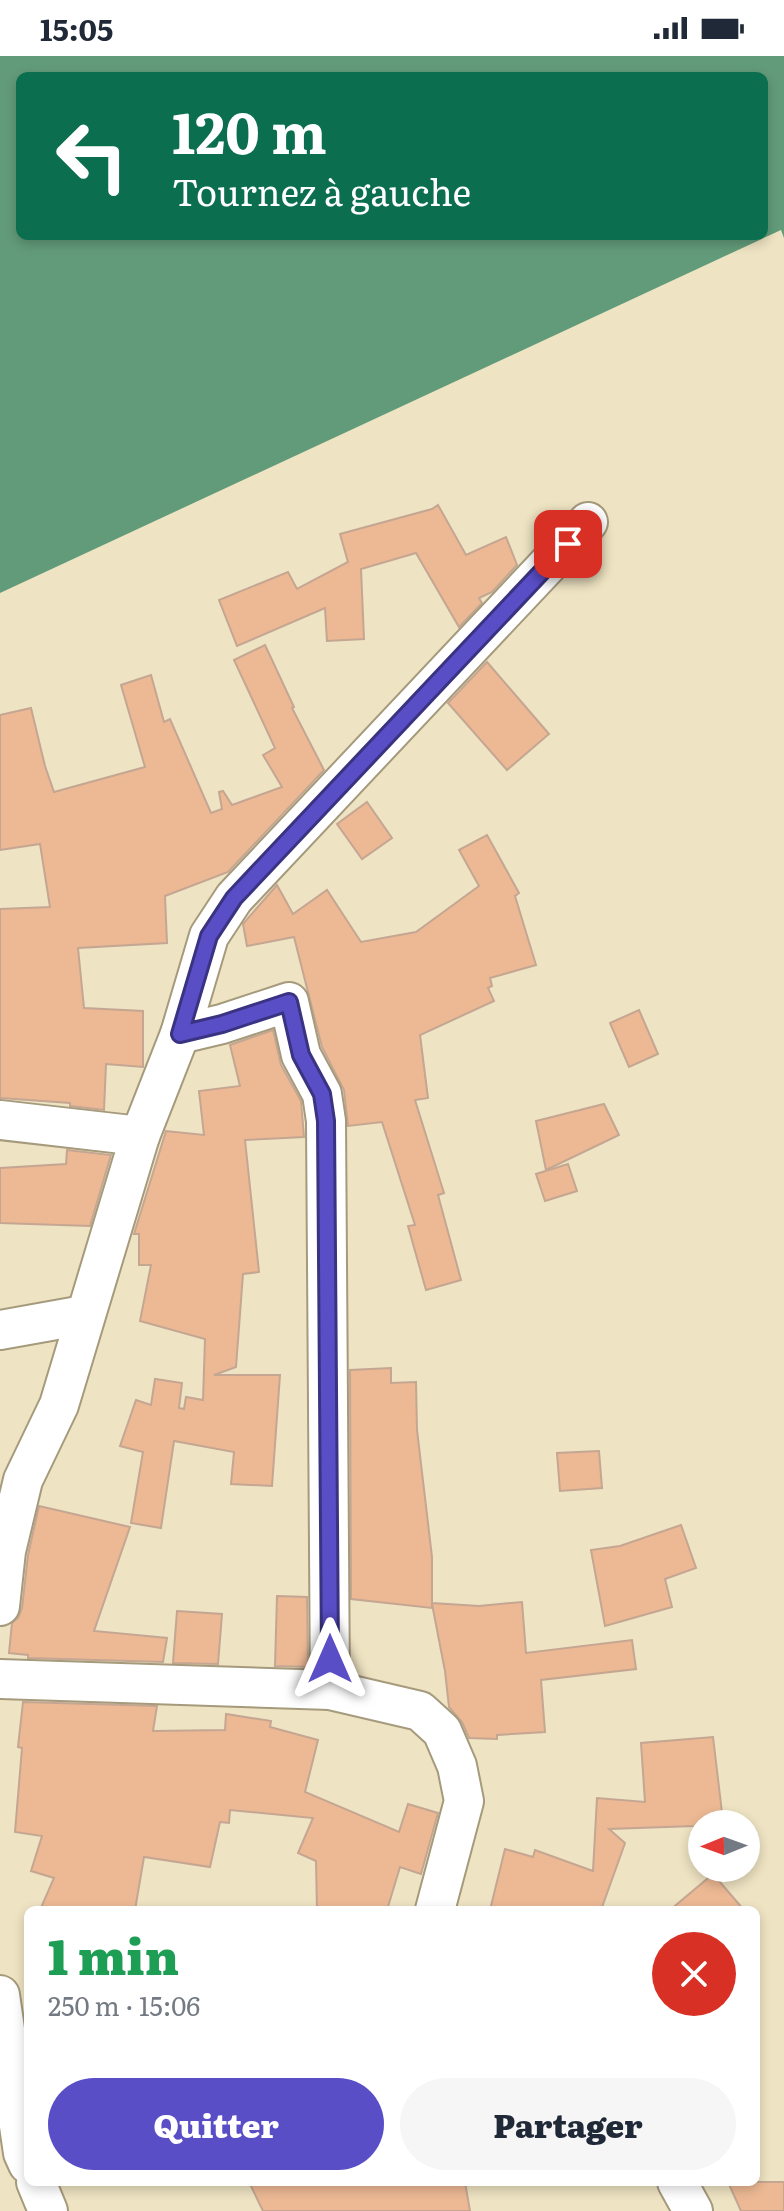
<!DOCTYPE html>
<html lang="fr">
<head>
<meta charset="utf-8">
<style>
  :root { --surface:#fff; --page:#f6f6f7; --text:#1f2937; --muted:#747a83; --accent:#5a4ec7 }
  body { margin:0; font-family:Literata,serif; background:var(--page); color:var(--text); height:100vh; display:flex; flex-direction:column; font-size:30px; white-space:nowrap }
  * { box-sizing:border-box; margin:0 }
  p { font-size:26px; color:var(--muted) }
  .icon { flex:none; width:44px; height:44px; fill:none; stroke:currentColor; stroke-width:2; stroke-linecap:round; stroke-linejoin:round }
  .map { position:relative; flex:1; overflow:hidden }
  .sheet { position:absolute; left:24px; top:1850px; width:736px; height:280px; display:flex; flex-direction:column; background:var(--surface); border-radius:12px; box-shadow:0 4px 12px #0003 }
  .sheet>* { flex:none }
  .guide { position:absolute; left:16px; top:16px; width:752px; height:168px; border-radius:12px; box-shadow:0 4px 12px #0003; background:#0b6e4f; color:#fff; overflow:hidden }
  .needle { width:52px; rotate:269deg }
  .tools { position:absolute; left:688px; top:1754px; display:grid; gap:16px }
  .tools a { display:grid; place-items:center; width:72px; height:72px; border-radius:50%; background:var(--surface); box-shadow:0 4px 12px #0003; font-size:40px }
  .pin { position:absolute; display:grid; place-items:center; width:68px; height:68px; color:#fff; margin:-34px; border-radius:16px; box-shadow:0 4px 12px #0006 }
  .me { position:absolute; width:88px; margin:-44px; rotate:0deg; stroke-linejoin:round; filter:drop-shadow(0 0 6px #0008) }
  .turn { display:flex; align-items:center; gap:28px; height:168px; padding:0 24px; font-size:36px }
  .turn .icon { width:104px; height:104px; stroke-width:2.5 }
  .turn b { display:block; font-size:56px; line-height:68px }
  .round { display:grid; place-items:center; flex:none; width:84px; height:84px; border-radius:42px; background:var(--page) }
  .head { display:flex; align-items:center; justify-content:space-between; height:136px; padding:0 24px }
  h1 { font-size:48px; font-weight:800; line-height:60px; color:#1e9e55 }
  .action { display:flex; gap:16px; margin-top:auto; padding:16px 24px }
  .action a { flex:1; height:92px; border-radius:48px; background:var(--accent); color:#fff; font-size:32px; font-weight:800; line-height:92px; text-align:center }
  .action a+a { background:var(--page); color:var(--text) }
  .status { display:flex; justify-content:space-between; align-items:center; height:56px; padding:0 40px; background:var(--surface); direction:ltr }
  .status svg { height:22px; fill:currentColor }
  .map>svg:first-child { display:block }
</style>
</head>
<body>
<div class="status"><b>15:05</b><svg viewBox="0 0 49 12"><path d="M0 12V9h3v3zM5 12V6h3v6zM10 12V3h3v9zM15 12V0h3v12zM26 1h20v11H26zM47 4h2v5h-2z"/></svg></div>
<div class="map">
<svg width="784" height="2155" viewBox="0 0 784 2155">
  <rect width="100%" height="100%" fill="#eee3c2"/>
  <path fill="#629b7a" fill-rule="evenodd" d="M0 0H784V182L781 174 0 537ZM20 20H764V180H20Z"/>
  <g fill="#edb994" stroke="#c4a692" stroke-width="2">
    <polygon points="438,449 466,499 506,481 517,509 492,536 479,542 482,547 459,571 416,497 361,513 364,583 327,585 325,552 237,590 219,544 288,516 297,533 348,506 340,478 432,453"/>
    <polygon points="265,589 294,651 292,652 324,714 228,816 165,840 167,887 78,892 84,952 143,955 143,1011 106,1008 104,1054 70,1050 70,1047 0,1042 0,853 50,851 40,788 0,794 0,659 31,652 45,710 54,736 145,711 121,629 151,619 164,666 170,663 211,757 222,753 219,736 223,735 232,749 282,731 263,699 275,692 234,604"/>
    <polygon points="487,606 549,678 507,714 448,647"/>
    <polygon points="367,746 392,782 362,803 337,768"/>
    <polygon points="487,779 519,837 515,840 536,909 490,922 492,930 488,932 494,945 420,979 428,1042 415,1044 444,1137 438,1139 461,1224 426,1234 408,1170 415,1169 382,1066 348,1070 344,1034 322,991 294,881 247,890 243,868 277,829 293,858 327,834 361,886 416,876 479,830 459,794"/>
    <polygon points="639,954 658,998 629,1011 610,967"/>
    <polygon points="273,974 281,1009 301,1045 304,1081 245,1084 259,1216 243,1218 236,1311 214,1319 280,1319 272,1430 231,1428 234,1396 174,1385 161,1472 131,1467 143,1396 120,1390 136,1344 151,1349 155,1323 182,1327 179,1352 184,1353 186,1341 203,1344 205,1283 140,1265 151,1209 139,1209 139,1178 134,1178 166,1075 204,1079 199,1035 240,1030 230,989"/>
    <polygon points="604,1048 619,1079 546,1114 536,1065"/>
    <polygon points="67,1094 111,1099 90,1170 0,1167 0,1112 66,1108"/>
    <polygon points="568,1108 577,1135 545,1145 536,1118"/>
    <polygon points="391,1312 391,1327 416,1326 417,1374 432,1501 432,1547 479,1550 522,1546 526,1597 632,1584 636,1613 541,1624 545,1676 497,1679 497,1683 469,1682 462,1666 449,1651 445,1615 432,1548 432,1552 351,1543 350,1314"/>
    <polygon points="599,1395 602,1432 560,1435 557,1397"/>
    <polygon points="39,1450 130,1471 94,1575 167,1582 163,1606 28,1602 28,1599 9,1597 12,1567 18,1562 22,1552 28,1499"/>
    <polygon points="681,1469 696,1512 665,1523 672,1551 605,1570 591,1494 620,1490"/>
    <polygon points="277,1540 307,1541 308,1611 275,1610"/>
    <polygon points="177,1555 222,1558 218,1608 173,1607"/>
    <polygon points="23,1646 157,1650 153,1675 225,1674 226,1658 271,1665 270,1671 318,1684 305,1736 399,1776 408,1748 438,1757 421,1818 400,1811 387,1854 317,1854 316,1805 298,1797 313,1762 230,1754 229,1767 220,1766 210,1811 144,1801 135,1854 40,1854 54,1822 31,1815 42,1780 15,1776 22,1692 18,1691"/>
    <polygon points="713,1681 723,1765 695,1770 609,1773 625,1787 601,1854 490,1854 505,1793 533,1801 535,1794 593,1815 597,1742 645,1746 641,1687"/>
    <polygon points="713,1818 744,1854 670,1854"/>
    <polygon points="249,2126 465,2126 470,2155 263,2155"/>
    <polygon points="728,2126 784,2126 784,2155 741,2155"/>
  </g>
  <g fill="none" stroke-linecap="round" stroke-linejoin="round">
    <g stroke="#a59a7c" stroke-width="42">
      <g id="street">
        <polyline points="180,978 222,968 289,946 301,999 322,1038 326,1065 330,1634"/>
        <polyline points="0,1064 140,1080"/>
        <polyline points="0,1274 84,1259"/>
        <polyline points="0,1550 6,1495 23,1424 59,1349 140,1080 180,978 209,880 234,842 588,466"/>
        <polyline points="0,1623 330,1634 420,1655 442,1675 457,1710 464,1745 435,1854"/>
        <polyline points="0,1939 23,2097 28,2108"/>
        <polyline points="36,2126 48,2155"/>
        <polyline points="677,2126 693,2155"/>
      </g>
    </g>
    <use href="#street" stroke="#fff" stroke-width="38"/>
  </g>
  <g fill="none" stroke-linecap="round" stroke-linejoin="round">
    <g stroke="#3a3381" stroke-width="20">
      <polyline id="route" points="330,1603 326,1065 322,1038 301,999 289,946 222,968 180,978 209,880 234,842 568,488"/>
    </g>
    <use href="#route" stroke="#5a4ec7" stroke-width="14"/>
  </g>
</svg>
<div class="tools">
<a><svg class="needle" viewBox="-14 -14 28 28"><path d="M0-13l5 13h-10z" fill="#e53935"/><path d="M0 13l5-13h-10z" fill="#747a83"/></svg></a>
</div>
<div class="pin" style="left:568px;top:488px;background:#d93025"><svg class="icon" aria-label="arrive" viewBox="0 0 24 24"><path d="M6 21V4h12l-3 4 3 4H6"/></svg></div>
<svg class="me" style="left:330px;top:1603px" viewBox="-20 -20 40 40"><path d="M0-17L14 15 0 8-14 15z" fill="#5a4ec7" stroke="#fff" stroke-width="4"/></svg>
<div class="guide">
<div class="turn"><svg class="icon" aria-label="left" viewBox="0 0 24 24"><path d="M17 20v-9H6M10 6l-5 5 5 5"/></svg><div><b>120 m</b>Tournez à gauche</div></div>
</div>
<section class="sheet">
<div class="head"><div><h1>1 min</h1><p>250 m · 15:06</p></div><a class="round" style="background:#d93025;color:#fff"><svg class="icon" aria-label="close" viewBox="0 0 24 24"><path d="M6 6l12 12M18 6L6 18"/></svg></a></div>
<div class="action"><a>Quitter</a><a>Partager</a></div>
</section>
</div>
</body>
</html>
